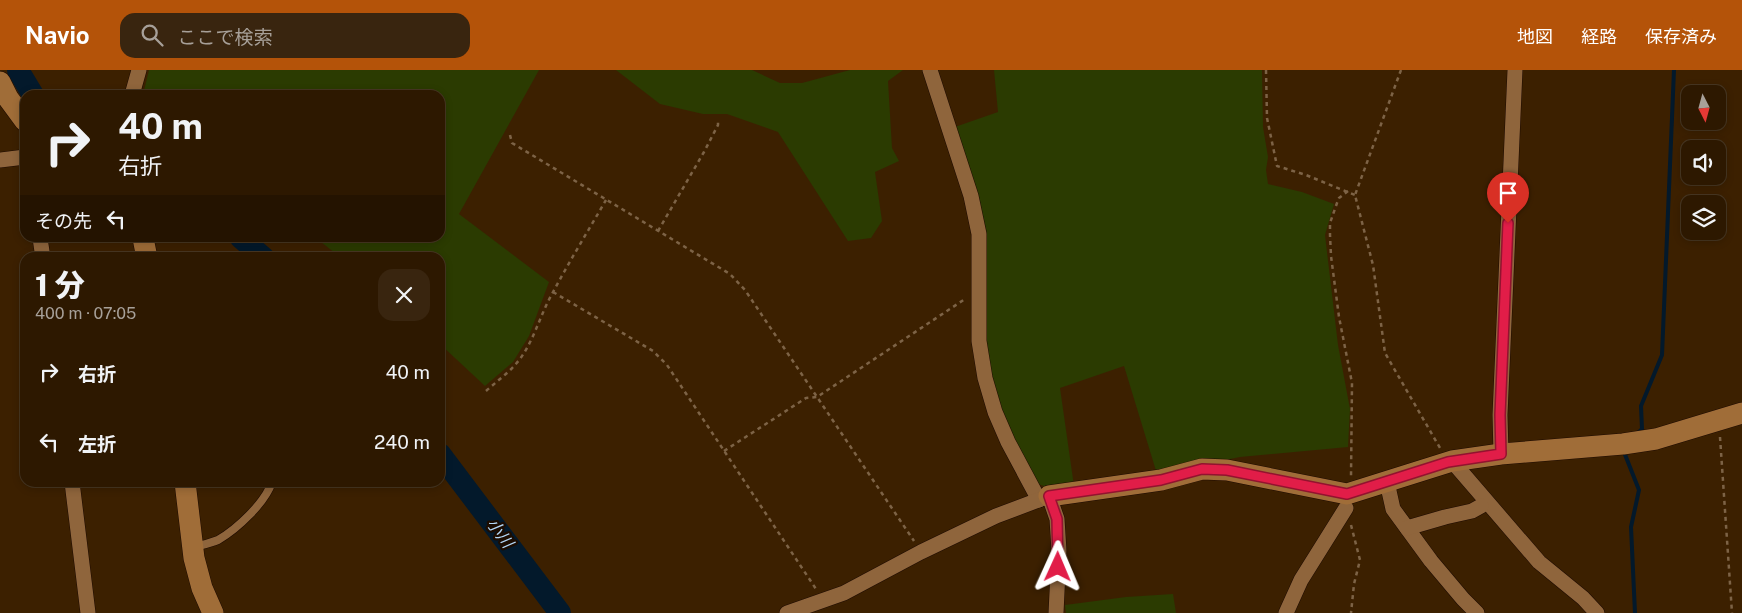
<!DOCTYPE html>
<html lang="ja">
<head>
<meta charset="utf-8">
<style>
  :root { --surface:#2d1800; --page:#39250f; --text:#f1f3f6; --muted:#a7a099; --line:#483722; --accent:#b45309 }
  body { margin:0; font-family:"Public Sans","Noto Sans JP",sans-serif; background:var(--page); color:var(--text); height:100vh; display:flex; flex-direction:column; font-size:19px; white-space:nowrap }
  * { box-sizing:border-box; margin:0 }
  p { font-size:16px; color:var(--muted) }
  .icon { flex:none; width:28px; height:28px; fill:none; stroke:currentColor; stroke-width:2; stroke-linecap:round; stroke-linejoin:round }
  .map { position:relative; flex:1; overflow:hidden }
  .sheet { position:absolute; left:20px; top:182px; width:425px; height:235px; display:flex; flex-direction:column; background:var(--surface); border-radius:15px; box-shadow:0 2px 8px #0003,0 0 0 1px var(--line) }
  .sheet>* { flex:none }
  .hud { position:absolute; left:20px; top:20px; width:425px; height:152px; border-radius:15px; box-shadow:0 2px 8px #0003,0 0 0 1px var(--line); background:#2d1800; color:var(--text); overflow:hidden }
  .needle { width:32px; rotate:174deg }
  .buttons { position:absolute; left:1681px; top:15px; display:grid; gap:10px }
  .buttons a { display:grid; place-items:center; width:45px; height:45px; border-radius:10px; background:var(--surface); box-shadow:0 2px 8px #0003,0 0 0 1px var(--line); font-size:25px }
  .pin { position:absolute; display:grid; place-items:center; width:42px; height:42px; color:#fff; margin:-51px -21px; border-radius:50% 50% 50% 0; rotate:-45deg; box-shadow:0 0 5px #0007 }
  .pin .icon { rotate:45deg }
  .me { position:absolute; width:55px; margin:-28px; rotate:1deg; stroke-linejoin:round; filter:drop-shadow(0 0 4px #0008) }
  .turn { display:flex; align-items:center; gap:18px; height:105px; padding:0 15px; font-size:22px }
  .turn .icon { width:65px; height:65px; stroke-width:2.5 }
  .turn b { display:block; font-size:35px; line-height:42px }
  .then { display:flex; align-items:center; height:48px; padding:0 15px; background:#0003; gap:10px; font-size:19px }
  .round { display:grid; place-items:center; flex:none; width:52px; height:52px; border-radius:15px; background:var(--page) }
  .headline { display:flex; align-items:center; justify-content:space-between; height:85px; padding:0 15px }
  h1 { font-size:30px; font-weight:800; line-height:38px }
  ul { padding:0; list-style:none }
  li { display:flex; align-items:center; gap:15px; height:70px; padding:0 15px }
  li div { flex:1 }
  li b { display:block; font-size:19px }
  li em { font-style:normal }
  header { display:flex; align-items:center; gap:30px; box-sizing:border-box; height:70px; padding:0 25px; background:var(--accent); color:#fff }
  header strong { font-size:24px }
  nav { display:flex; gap:28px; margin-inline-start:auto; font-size:18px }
  .search { width:350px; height:45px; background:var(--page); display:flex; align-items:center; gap:12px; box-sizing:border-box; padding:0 18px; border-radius:15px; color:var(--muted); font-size:19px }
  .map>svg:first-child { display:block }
</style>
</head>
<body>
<header>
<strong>Navio</strong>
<div class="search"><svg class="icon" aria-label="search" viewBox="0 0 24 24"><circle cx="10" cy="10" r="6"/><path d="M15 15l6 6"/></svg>ここで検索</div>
<nav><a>地図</a><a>経路</a><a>保存済み</a></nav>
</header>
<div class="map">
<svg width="1742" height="543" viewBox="0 0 1742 543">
  <rect width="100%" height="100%" fill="#3c2000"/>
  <g fill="#2b3b01">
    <polygon points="149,0 539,0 459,144 549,212 529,266 513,292 485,316 440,274 440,188 340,187 316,168 440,168 440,25 143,25"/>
    <polygon points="616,0 752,0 780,13 802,13 850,0 903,0 888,11 892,78 899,91 875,102 882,151 871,168 848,171 778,62 727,44 703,44 660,34"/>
    <polygon points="994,0 1262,0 1263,57 1268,87 1266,100 1268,114 1302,122 1334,134 1325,165 1338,275 1350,339 1348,377 1240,387 1157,404 1124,296 1060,318 1074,416 1047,417 1035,413 1021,388 995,324 985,281 984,198 952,58 998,42"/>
    <polygon points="1173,524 1176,543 1066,543 1065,535 1126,527"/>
  </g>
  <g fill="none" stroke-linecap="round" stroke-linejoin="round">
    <g stroke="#03192b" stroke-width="4">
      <polyline points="1637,364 1642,359 1641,336 1662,285 1674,0"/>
      <polyline points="1624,382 1639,420 1631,457 1635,543"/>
    </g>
    <g stroke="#03192b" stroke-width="22">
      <polyline points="18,0 33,25"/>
      <polyline points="241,168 264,188"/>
      <polyline points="440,384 560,543"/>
    </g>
    <g stroke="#1e0b00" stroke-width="9">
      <path id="lane" d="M195 477C202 475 211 473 218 470 237 459 265 433 272 412"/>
    </g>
    <g stroke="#1e0b00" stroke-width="16">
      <g id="street">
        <polyline points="930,0 971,126 979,164 979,271 985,308 995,342 1008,372 1039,430"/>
        <polyline points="132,25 139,0"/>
        <polyline points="0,90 25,87"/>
        <polyline points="40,168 43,188"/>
        <polyline points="1501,384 1500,345 1515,0"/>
        <polyline points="1452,391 1539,492 1583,528 1597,543"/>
        <polyline points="72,412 88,543"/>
        <polyline points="1387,412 1393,439 1431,491 1463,529 1477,543"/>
        <polyline points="1407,458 1445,447 1472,441 1481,436"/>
        <polyline points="787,543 844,523 921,482 996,446 1049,426 1057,449 1059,481 1056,543"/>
        <polyline points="1286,543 1301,510 1346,438"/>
      </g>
    </g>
    <g stroke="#1e0b00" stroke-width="22">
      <g id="secondary">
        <polyline points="0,12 8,28 25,51"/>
        <polyline points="143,168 147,188"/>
        <polyline points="185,412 194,488 202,518 213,543"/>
        <polyline points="1049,426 1161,410 1202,399 1227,400 1347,424 1452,391 1501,384 1623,374 1656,369 1742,343"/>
      </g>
    </g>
    <g stroke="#7d6346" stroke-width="2.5" stroke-dasharray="4 4" stroke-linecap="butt">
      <polyline points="1266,0 1267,48 1277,96 1306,105 1355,125"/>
      <polyline points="1401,0 1355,125 1373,195 1385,283 1440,378"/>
      <polyline points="510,65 512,73 730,204 745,220 914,471"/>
      <polyline points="1348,121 1339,128 1337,133 1330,153 1330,165 1331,186 1339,247 1352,313 1351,407"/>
      <polyline points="658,161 704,82 718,55 718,50"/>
      <polyline points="553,222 653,281 667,295 816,519"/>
      <path d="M486 321C496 312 507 304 515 295 533 275 539 247 552 224 569 192 588 161 606 130"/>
      <polyline points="1720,367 1732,543"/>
      <polyline points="724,381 806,328 817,327 965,229"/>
      <polyline points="1351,455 1360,490 1354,514 1351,543"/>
    </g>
    <use href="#lane" stroke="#8f653c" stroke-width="8"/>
    <use href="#street" stroke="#8f653c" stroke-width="15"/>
    <use href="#secondary" stroke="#a06d38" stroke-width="21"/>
  </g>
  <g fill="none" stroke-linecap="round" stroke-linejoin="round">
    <g stroke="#92132f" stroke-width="12">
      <polyline id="route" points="1058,497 1057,449 1049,426 1161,410 1202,399 1227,400 1347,424 1448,392 1501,384 1500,345 1508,153"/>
    </g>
    <use href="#route" stroke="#e11d48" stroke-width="9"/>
  </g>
  <g text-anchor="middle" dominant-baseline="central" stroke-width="4.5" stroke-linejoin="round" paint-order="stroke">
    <g font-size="16" font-style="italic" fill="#b3d7f6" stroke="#1c0c00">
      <text transform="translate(500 463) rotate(53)">小川</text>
    </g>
  </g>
</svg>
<div class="buttons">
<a><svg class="needle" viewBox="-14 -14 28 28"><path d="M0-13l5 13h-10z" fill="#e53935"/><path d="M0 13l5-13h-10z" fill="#a7a099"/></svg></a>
<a><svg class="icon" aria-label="sound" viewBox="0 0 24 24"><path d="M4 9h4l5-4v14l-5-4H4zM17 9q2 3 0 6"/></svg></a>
<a><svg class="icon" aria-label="layers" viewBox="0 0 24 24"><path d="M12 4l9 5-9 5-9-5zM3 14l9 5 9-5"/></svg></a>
</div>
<div class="pin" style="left:1508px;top:153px;background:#d93025"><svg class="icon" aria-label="arrive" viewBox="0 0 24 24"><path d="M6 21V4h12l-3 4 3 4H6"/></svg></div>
<svg class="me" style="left:1058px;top:497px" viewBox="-20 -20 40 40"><path d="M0-17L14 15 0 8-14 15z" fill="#e11d48" stroke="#fff" stroke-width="4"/></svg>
<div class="hud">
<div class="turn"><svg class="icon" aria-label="right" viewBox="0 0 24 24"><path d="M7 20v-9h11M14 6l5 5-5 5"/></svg><div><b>40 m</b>右折</div></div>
<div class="then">その先<svg class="icon" aria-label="left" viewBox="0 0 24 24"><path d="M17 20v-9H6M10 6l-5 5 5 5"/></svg></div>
</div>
<section class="sheet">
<div class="headline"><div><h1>1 分</h1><p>400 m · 07:05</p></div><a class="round"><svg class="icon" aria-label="close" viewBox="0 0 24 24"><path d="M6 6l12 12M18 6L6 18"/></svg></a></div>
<ul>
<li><svg class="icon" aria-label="right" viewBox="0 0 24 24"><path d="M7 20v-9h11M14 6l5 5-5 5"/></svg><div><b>右折</b></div><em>40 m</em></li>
<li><svg class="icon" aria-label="left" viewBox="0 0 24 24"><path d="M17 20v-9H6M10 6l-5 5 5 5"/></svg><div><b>左折</b></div><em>240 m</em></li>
</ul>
</section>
</div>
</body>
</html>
